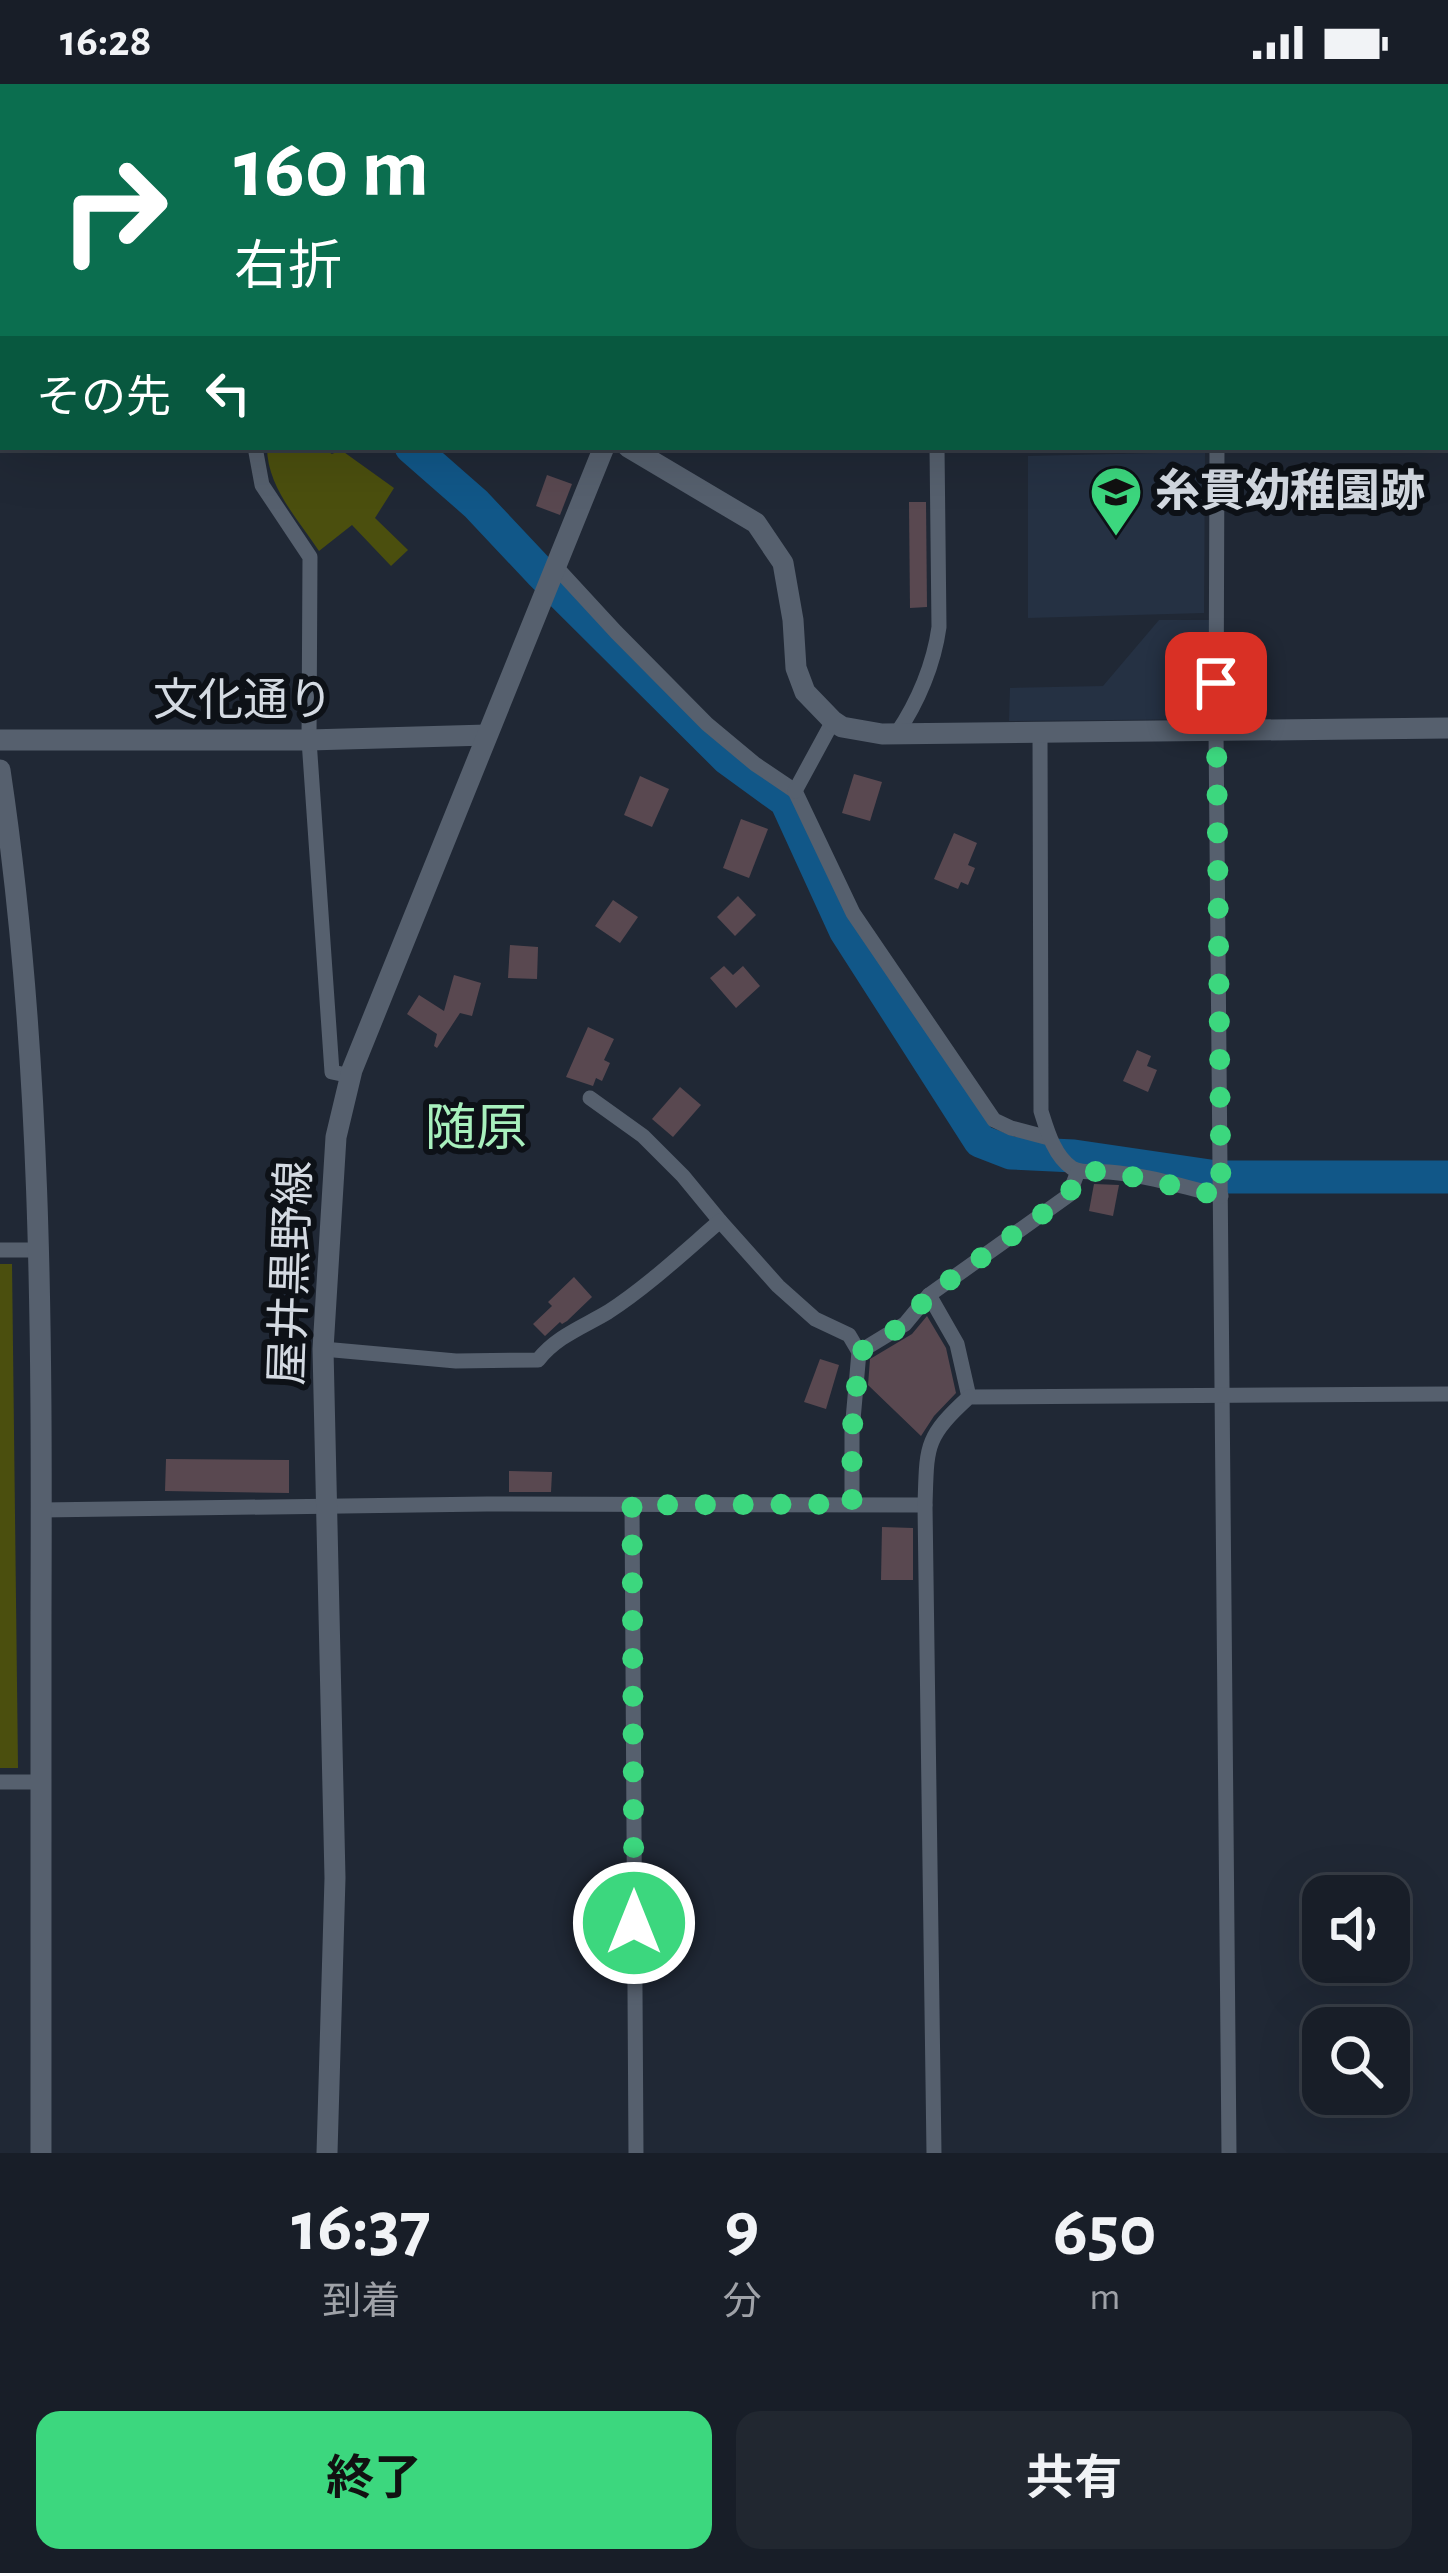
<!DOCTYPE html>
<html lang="ja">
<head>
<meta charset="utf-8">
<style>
  :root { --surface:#181e28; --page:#212730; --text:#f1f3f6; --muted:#9fa2a8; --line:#363c45; --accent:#3cd77e }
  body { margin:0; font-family:"Alegreya Sans","Noto Sans JP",sans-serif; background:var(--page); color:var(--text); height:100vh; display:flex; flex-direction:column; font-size:45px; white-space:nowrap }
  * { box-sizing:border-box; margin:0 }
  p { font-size:39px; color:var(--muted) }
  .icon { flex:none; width:66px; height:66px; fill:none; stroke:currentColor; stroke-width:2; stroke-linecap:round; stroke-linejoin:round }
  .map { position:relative; height:2069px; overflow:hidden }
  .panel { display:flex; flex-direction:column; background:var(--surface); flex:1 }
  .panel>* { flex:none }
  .top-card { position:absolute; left:0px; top:0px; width:1449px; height:366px; box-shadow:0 12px 48px #0002,0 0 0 3px var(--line); background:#0b6e4f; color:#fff; overflow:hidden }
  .controls { position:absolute; left:1302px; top:1791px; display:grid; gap:24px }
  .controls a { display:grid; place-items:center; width:108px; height:108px; border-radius:24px; background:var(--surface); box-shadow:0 12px 48px #0002,0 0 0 3px var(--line); font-size:60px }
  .pin { position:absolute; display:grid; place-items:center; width:102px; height:102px; color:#fff; margin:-51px; border-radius:24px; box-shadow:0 6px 18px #0006 }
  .me { position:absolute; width:132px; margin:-66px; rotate:0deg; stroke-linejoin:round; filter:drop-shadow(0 0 9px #0008) }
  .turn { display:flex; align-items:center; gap:42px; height:252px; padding:0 36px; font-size:54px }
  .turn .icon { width:156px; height:156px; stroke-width:2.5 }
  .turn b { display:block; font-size:84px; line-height:102px }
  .then { display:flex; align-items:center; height:114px; padding:0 36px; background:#0003; gap:24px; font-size:45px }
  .eta { display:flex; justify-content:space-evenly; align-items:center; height:204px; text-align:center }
  .eta b { font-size:72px; font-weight:700; line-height:84px }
  .cta { display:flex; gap:24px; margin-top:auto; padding:24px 36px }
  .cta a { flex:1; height:138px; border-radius:24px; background:var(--accent); color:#111; font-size:48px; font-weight:700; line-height:138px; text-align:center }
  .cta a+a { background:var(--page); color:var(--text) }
  .status { display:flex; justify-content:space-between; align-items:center; height:84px; padding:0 60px; background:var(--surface); direction:ltr }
  .status svg { height:33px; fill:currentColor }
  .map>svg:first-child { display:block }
</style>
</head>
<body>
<div class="status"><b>16:28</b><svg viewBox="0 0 49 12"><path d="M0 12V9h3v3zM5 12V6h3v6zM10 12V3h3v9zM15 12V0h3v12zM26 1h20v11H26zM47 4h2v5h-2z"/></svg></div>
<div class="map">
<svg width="1448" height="2069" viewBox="0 0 1448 2069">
  <rect width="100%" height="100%" fill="#202835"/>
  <g fill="#253143">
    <polygon points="1205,368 1204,529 1028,534 1028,372"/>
    <polygon points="1159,536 1213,536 1212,635 1009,637 1010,604 1103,602"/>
  </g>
  <g fill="#4b4f0e">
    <path d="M267 363H320L332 370 341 366 394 404 375 434 408 466 391 482 352 441 319 467C298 435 267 403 267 363Z"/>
    <polygon points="0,1180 12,1180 18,1684 0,1684"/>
  </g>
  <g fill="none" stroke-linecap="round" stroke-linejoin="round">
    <g stroke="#115788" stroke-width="33">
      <polyline points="0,82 3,87"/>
      <polyline points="411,363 476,420 540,488 728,675 786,717 845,846 980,1057 1011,1069 1074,1072 1217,1093 1448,1093"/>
    </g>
  </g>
  <g fill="#594850">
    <polygon points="547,391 572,400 560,431 536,422"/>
    <polygon points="909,418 926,418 927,523 910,524"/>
    <polygon points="854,690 882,698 870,737 842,729"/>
    <polygon points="640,692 669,705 652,743 624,731"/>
    <polygon points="741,735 768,745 749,794 723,784"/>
    <polygon points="954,749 977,759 968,781 975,784 968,801 961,798 958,805 934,795"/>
    <polygon points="738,812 756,831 735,852 717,833"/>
    <polygon points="613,816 638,833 620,859 595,842"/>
    <polygon points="510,861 538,863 537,895 508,894"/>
    <polygon points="724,882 733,891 743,882 760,902 736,924 710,894"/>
    <polygon points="454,891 481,899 472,932 460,929 437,964 434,962 437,950 407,930 419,911 444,927"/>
    <polygon points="588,943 614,955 604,976 610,979 602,997 596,994 593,1002 566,993"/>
    <polygon points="1137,966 1151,972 1147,982 1157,986 1148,1008 1123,997"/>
    <polygon points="680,1003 701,1021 673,1053 652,1035"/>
    <polygon points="1094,1100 1119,1101 1113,1132 1089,1127"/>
    <polygon points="574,1193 592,1213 567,1237 562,1240 560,1238 545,1252 533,1240 552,1222 548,1218"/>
    <polygon points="927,1232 946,1264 956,1309 934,1332 921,1352 868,1301 870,1275 912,1250"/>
    <polygon points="820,1275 839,1281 826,1325 804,1318"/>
    <polygon points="166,1375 289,1376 289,1409 165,1407"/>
    <polygon points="509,1387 552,1388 551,1408 509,1408"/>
    <polygon points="882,1443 913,1444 913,1496 881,1496"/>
  </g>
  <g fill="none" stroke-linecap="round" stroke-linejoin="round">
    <g stroke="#56606e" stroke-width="15">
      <polyline points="1216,0 1216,3"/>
      <polyline points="314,3 314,0"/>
      <polyline points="0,116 3,116"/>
      <polyline points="255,363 262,401 310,473 309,656 332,988 351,992"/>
      <polyline points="1217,363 1216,646 1229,2069"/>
      <polyline points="557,484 616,548 707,640 755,680 795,707 853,829 994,1036 1011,1044 1049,1054"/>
      <path d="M897 649C918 618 934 580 939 543L937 363"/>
      <path d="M1040 649 1041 1027C1047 1046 1054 1072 1072 1084 1083 1090 1097 1087 1109 1088 1147 1091 1184 1103 1221 1112"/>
      <polyline points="795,707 833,637"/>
      <polyline points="590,1014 643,1052 683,1092 720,1137"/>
      <polyline points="0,1166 39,1166"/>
      <polyline points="929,1211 957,1260 969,1313"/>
      <path d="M323 1265 456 1277 538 1276C557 1252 583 1243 608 1228 648 1202 684 1168 720 1137L778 1202 815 1235 849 1251 859 1268 852 1347V1420"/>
      <polyline points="859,1268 905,1240 929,1211 1069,1111 1078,1087"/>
      <polyline points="632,1421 636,2069"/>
      <polyline points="41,1426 487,1420 925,1421"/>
      <polyline points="0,1698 40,1698"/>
      <path d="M934 2069 925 1421C927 1362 924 1354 969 1313L1448 1310"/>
    </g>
    <g stroke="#56606e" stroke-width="21">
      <polyline points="721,0 721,3"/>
      <polyline points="628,363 756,439 783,479 793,536 796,584 805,608 833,637 842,643 882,650 1448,644"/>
      <polyline points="0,656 309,656 487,651"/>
      <path d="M0 686C42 965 42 1249 41 1531 40 1711 40 1890 41 2069"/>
      <polyline points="327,2069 335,1794 323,1265 336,1053 352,986 604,363"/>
    </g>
  </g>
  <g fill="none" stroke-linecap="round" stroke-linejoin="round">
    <polyline stroke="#3cd77e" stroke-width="21" stroke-dasharray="0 37.8" points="634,1839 632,1421 852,1420 852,1347 860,1268 905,1240 929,1211 1069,1111 1078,1087 1111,1088 1221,1112 1216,599"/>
  </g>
  <defs>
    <g id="school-pin" transform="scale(2.7)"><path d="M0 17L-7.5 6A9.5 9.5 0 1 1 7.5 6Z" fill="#3cd77e" stroke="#0d1117"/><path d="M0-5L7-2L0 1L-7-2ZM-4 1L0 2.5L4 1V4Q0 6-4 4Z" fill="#111"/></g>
  </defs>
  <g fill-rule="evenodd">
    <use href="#school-pin" x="1116" y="408"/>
  </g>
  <g text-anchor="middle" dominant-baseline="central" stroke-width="12" stroke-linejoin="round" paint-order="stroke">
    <g font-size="45" font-weight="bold" fill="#d4dae2" stroke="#0d1117" text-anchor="start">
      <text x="1155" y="408">糸貫幼稚園跡</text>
    </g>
    <g font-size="45" fill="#d4dae2" stroke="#0d1117">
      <text x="243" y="617">文化通り</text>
      <text transform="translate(292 1189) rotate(-88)">屋井黒野線</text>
    </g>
    <g font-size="51" fill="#a8f0bd" stroke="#0d1117">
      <text x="476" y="1045">随原</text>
    </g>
  </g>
</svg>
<div class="controls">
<a><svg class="icon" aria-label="sound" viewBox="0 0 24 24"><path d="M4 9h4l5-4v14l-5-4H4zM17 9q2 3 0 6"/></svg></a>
<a><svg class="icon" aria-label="search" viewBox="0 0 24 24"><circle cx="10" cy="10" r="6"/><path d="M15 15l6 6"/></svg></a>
</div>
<div class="pin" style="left:1216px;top:599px;background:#d93025"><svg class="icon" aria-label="arrive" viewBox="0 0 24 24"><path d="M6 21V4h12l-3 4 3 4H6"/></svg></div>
<svg class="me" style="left:634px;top:1839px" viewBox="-20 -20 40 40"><circle r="17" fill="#3cd77e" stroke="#fff" stroke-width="3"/><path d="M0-11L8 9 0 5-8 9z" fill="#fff"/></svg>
<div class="top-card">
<div class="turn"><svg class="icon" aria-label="right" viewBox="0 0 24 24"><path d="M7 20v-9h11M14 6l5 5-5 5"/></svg><div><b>160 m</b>右折</div></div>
<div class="then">その先<svg class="icon" aria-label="left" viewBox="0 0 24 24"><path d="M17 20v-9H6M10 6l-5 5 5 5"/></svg></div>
</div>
</div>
<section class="panel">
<div class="eta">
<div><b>16:37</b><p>到着</p></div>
<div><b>9</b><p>分</p></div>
<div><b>650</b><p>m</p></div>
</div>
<div class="cta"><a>終了</a><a>共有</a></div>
</section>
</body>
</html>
